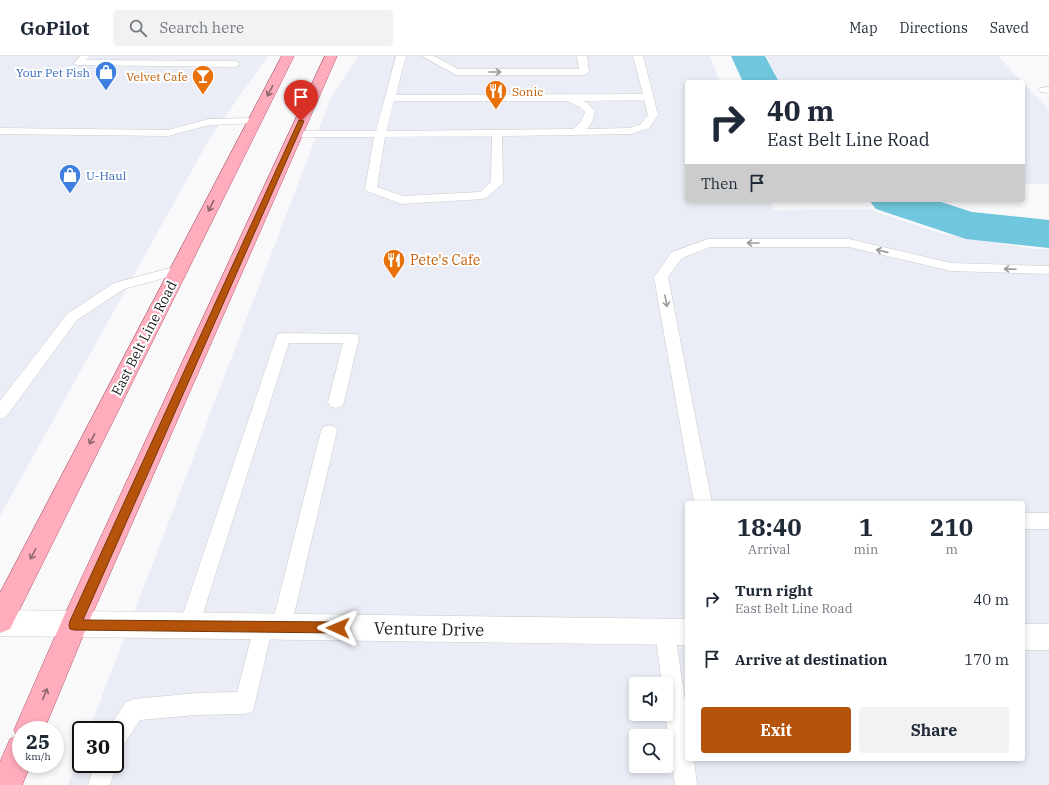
<!DOCTYPE html>
<html lang="en">
<head>
<meta charset="utf-8">
<style>
  :root { --surface:#fff; --page:#f2f2f3; --text:#1f2937; --muted:#747a83; --line:#e0e1e3; --accent:#b45309 }
  body { margin:0; font-family:"IBM Plex Serif",serif; background:var(--page); color:var(--text); height:100vh; display:flex; flex-direction:column; font-size:15px; white-space:nowrap }
  * { box-sizing:border-box; margin:0 }
  p { font-size:13px; color:var(--muted) }
  .icon { flex:none; width:22px; height:22px; fill:none; stroke:currentColor; stroke-width:2; stroke-linecap:round; stroke-linejoin:round }
  .map { position:relative; flex:1; overflow:hidden }
  .panel { position:absolute; left:685px; top:445px; width:340px; height:260px; display:flex; flex-direction:column; background:var(--surface); border-radius:4px; box-shadow:0 2px 6px #0003 }
  .panel>* { flex:none }
  .guide { position:absolute; left:685px; top:24px; width:340px; height:122px; border-radius:4px; box-shadow:0 2px 6px #0003; background:#fff; color:var(--text); overflow:hidden }
  .buttons { position:absolute; left:629px; top:621px; display:grid; gap:8px }
  .buttons a { display:grid; place-items:center; width:44px; height:44px; border-radius:4px; background:var(--surface); box-shadow:0 2px 6px #0003; font-size:20px }
  .speed { position:absolute; left:12px; top:665px; display:flex; gap:8px; font-size:20px; font-weight:700; text-align:center }
  .speed>* { display:grid; place-content:center; width:52px; height:52px; border-radius:50%; background:var(--surface); box-shadow:0 2px 6px #0003; line-height:1 }
  .speed small { font-size:10px; font-weight:400 }
  .speed .limit { border:2px solid #111; border-radius:6px; background:#fff; color:#111 }
  .pin { position:absolute; display:grid; place-items:center; width:34px; height:34px; color:#fff; margin:-41px -17px; border-radius:50% 50% 50% 0; rotate:-45deg; box-shadow:0 0 4px #0007 }
  .pin .icon { rotate:45deg }
  .me { position:absolute; width:44px; margin:-22px; rotate:271deg; stroke-linejoin:round; filter:drop-shadow(0 0 3px #0008) }
  .turn { display:flex; align-items:center; gap:14px; height:84px; padding:0 16px; font-size:18px }
  .turn .icon { width:52px; height:52px; stroke-width:2.5 }
  .turn b { display:block; font-size:28px; line-height:34px }
  .then { display:flex; align-items:center; height:38px; padding:0 16px; background:#0003; gap:8px; font-size:15px }
  .eta { display:flex; justify-content:space-evenly; align-items:center; height:68px; text-align:center }
  .eta b { font-size:24px; font-weight:800; line-height:28px }
  .action { display:flex; gap:8px; margin-top:auto; padding:8px 16px }
  .action a { flex:1; height:46px; border-radius:4px; background:var(--accent); color:#fff; font-size:16px; font-weight:800; line-height:46px; text-align:center }
  .action a+a { background:var(--page); color:var(--text) }
  ul { padding:0; list-style:none }
  li { display:flex; align-items:center; gap:12px; height:60px; padding:0 16px }
  li div { flex:1 }
  li b { display:block; font-size:15px }
  li em { font-style:normal }
  header { display:flex; align-items:center; gap:24px; box-sizing:border-box; height:56px; padding:0 20px; background:var(--surface); border-bottom:1px solid var(--line) }
  header strong { font-size:19px }
  nav { display:flex; gap:22px; margin-inline-start:auto; font-size:14px }
  .search { width:280px; height:36px; background:var(--page); display:flex; align-items:center; gap:10px; box-sizing:border-box; padding:0 14px; border-radius:4px; color:var(--muted); font-size:15px }
  .map>svg:first-child { display:block }
</style>
</head>
<body>
<header>
<strong>GoPilot</strong>
<div class="search"><svg class="icon" aria-label="search" viewBox="0 0 24 24"><circle cx="10" cy="10" r="6"/><path d="M15 15l6 6"/></svg>Search here</div>
<nav><a>Map</a><a>Directions</a><a>Saved</a></nav>
</header>
<div class="map">
<svg width="1049" height="729" viewBox="0 0 1049 729">
  <rect width="100%" height="100%" fill="#f9f9fb"/>
  <g fill="#ebedf6" fill-rule="evenodd">
    <polygon points="0,0 268,0 210,82 0,460"/>
    <path d="M359 0H710L720 26H687V144H770L774 154 868 153 943 178 1034 193H1049V729H68L81 694V708H115V674H89L332 39ZM687 447H1023V703H687ZM636 628H666V658H636ZM636 680H666V710H636Z"/>
    <polygon points="766,0 998,0 1022,26 779,26"/>
    <polygon points="1023,27 1049,54 1049,128 1023,128"/>
  </g>
  <g fill="none" stroke-linecap="round" stroke-linejoin="round">
    <g fill="#70c6dc" fill-rule="evenodd">
      <polygon points="731,0 765,0 779,26 743,26"/>
      <polygon points="869,144 935,144 972,156 1049,164 1049,192 966,183 876,153"/>
    </g>
    <g stroke="#cbcbcd" stroke-width="1">
      <g id="lane">
        <polygon points="80,0 90,0 86,4 235,5 240,8 235,11 76,9 74,7"/>
        <path d="M396 0H406L396 39 643 38 633 0H643L658 59 649 72 631 78 502 80 503 127 487 141 483 143 402 148 367 135 365 133 374 81H295L290 78 295 75H376ZM644 44 648 59 641 68 630 72 587 73 592 66 595 56 588 47 583 45ZM394 45H567L580 51 585 56 581 66 573 73 386 75ZM492 80 491 126 480 136 403 140 377 131 385 81Z"/>
        <polygon points="422,0 434,0 458,13 579,13 577,0 587,0 589,16 584,19 456,19"/>
        <polygon points="1049,31 1049,37 1040,36 1038,34 1040,32"/>
        <polygon points="254,62 259,65 258,67 209,69 168,80 0,78 0,72 168,74 209,63"/>
        <polygon points="708,183 849,183 951,207 1049,210 1049,218 951,215 849,191 710,191 682,202 668,221 712,447 694,447 654,221 672,196"/>
        <polygon points="178,210 183,211 185,214 183,217 124,233 77,264 6,361 0,363 0,345 67,258 114,227"/>
        <polygon points="283,277 357,278 359,282 344,346 342,350 336,352 330,350 328,346 343,287 289,287 199,570 196,577 189,579 182,577 179,570 276,282 278,278"/>
        <polygon points="329,369 335,371 337,375 291,571 288,578 281,581 274,578 272,574 253,655 245,658 196,659 140,664 123,690 115,693 115,674 107,674 126,646 134,643 196,637 237,636 256,564 263,561 270,564 272,568 321,375 323,371"/>
        <rect x="1023" y="457" width="26" height="16"/>
        <polygon points="665,566 672,569 675,576 687,658 687,703 694,703 697,729 675,729 665,658 666,628 662,628 655,576 658,569"/>
        <polygon points="115,703 117,708 110,729 88,729 95,708 115,708"/>
      </g>
    </g>
    <g stroke="#cbcbcd" stroke-width="1">
      <g id="street">
        <polygon points="0,554 687,563 687,589 0,580"/>
        <rect x="1023" y="568" width="26" height="26"/>
      </g>
    </g>
    <g stroke="#b15669" stroke-width="1">
      <g id="primary">
        <polygon points="282,0 294,0 10,573 0,577 0,537"/>
        <polygon points="325,0 337,0 87,570 44,674 21,674 21,708 31,708 22,729 0,729 0,706 10,683 17,680 14,674 64,560"/>
      </g>
    </g>
    <use href="#lane" fill="#fff" fill-rule="evenodd"/>
    <use href="#street" fill="#fff" fill-rule="evenodd"/>
    <use href="#primary" fill="#ffacbc" fill-rule="evenodd"/>
  </g>
  <defs><path id="oneway-shaft" d="M-6 0H5M1.5-3L5.5 0L1.5 3" fill="none" stroke-width="1.6" stroke-linecap="round" stroke-linejoin="round"/></defs>
  <g stroke="#9a9a9b">
    <use href="#oneway-shaft" transform="translate(495 16)"/>
    <use href="#oneway-shaft" transform="translate(753 187) rotate(180)"/>
    <use href="#oneway-shaft" transform="translate(882 195) rotate(-167)"/>
    <use href="#oneway-shaft" transform="translate(1010 213) rotate(-178)"/>
    <use href="#oneway-shaft" transform="translate(666 245) rotate(80)"/>
  </g>
  <g stroke="#8f666e">
    <use href="#oneway-shaft" transform="translate(270 35) rotate(117)"/>
    <use href="#oneway-shaft" transform="translate(211 150) rotate(117)"/>
    <use href="#oneway-shaft" transform="translate(92 383) rotate(117)"/>
    <use href="#oneway-shaft" transform="translate(33 498) rotate(117)"/>
    <use href="#oneway-shaft" transform="translate(45 638) rotate(-67)"/>
  </g>
  <polygon fill="#b45309" stroke="#753606" points="299,64 304,65 83,564 338,566 342,568 344,572 342,576 338,577 74,574 70,573 69,569 70,565"/>
  <defs>
    <g id="shop-pin" transform="scale(1.15)"><path d="M0 17L-7.5 6A9.5 9.5 0 1 1 7.5 6Z" fill="#3f7fe0" stroke="#fff"/><path d="M-5-2.5h2.3a2.7 3.5 0 0 1 5.4 0H5L5.5 6h-11ZM-1.5-2.5h3a1.5 2.3 0 0 0-3 0Z" fill="#fff"/></g>
    <g id="bar-pin" transform="scale(1.15)"><path d="M0 17L-7.5 6A9.5 9.5 0 1 1 7.5 6Z" fill="#e8710a" stroke="#fff"/><path d="M-6-5H6L.8 .8V4.5H3.5V6h-7V4.5H-.8V.8Z" fill="#fff"/></g>
    <g id="restaurant-pin" transform="scale(1.15)"><path d="M0 17L-7.5 6A9.5 9.5 0 1 1 7.5 6Z" fill="#e8710a" stroke="#fff"/><path d="M-5-6h1v4h1v-4h1v4h1v-4h1v5L-1.5 .5V6h-2V.5L-5-1ZM5-6V6H3V1.5H1.5Q1.5-4 5-6Z" fill="#fff"/></g>
  </defs>
  <g fill-rule="evenodd">
    <use href="#shop-pin" x="106" y="16"/>
    <use href="#bar-pin" x="203" y="20"/>
    <use href="#restaurant-pin" x="496" y="35"/>
    <use href="#shop-pin" x="70" y="119"/>
    <use href="#restaurant-pin" x="394" y="204"/>
  </g>
  <g text-anchor="middle" dominant-baseline="central" stroke-width="4" stroke-linejoin="round" paint-order="stroke">
    <g font-size="12" fill="#366cbe" stroke="#fff" text-anchor="end">
      <text x="90" y="16">Your Pet Fish</text>
      <text x="86" y="119" text-anchor="start">U-Haul</text>
    </g>
    <g font-size="12" fill="#c56008" stroke="#fff" text-anchor="end">
      <text x="188" y="20">Velvet Cafe</text>
      <text x="512" y="35" text-anchor="start">Sonic</text>
    </g>
    <g font-size="14" fill="#c56008" stroke="#fff" text-anchor="start">
      <text x="410" y="204">Pete's Cafe</text>
    </g>
    <g font-size="14" fill="#1f1f20" stroke="#fff">
      <text transform="translate(144 282) rotate(-63)">East Belt Line Road</text>
    </g>
    <g font-size="17" fill="#1f1f20" stroke="#fff">
      <text transform="translate(429 573) rotate(1)">Venture Drive</text>
    </g>
  </g>
</svg>
<div class="buttons">
<a><svg class="icon" aria-label="sound" viewBox="0 0 24 24"><path d="M4 9h4l5-4v14l-5-4H4zM17 9q2 3 0 6"/></svg></a>
<a><svg class="icon" aria-label="search" viewBox="0 0 24 24"><circle cx="10" cy="10" r="6"/><path d="M15 15l6 6"/></svg></a>
</div>
<div class="speed"><div>25<small>km/h</small></div><div class="limit">30</div></div>
<div class="pin" style="left:301px;top:65px;background:#d93025"><svg class="icon" aria-label="arrive" viewBox="0 0 24 24"><path d="M6 21V4h12l-3 4 3 4H6"/></svg></div>
<svg class="me" style="left:338px;top:572px" viewBox="-20 -20 40 40"><path d="M0-17L14 15 0 8-14 15z" fill="#b45309" stroke="#fff" stroke-width="4"/></svg>
<div class="guide">
<div class="turn"><svg class="icon" aria-label="right" viewBox="0 0 24 24"><path d="M7 20v-9h11M14 6l5 5-5 5"/></svg><div><b>40 m</b>East Belt Line Road</div></div>
<div class="then">Then<svg class="icon" aria-label="arrive" viewBox="0 0 24 24"><path d="M6 21V4h12l-3 4 3 4H6"/></svg></div>
</div>
<section class="panel">
<div class="eta">
<div><b>18:40</b><p>Arrival</p></div>
<div><b>1</b><p>min</p></div>
<div><b>210</b><p>m</p></div>
</div>
<ul>
<li><svg class="icon" aria-label="right" viewBox="0 0 24 24"><path d="M7 20v-9h11M14 6l5 5-5 5"/></svg><div><b>Turn right</b><p>East Belt Line Road</p></div><em>40 m</em></li>
<li><svg class="icon" aria-label="arrive" viewBox="0 0 24 24"><path d="M6 21V4h12l-3 4 3 4H6"/></svg><div><b>Arrive at destination</b></div><em>170 m</em></li>
</ul>
<div class="action"><a>Exit</a><a>Share</a></div>
</section>
</div>
</body>
</html>
